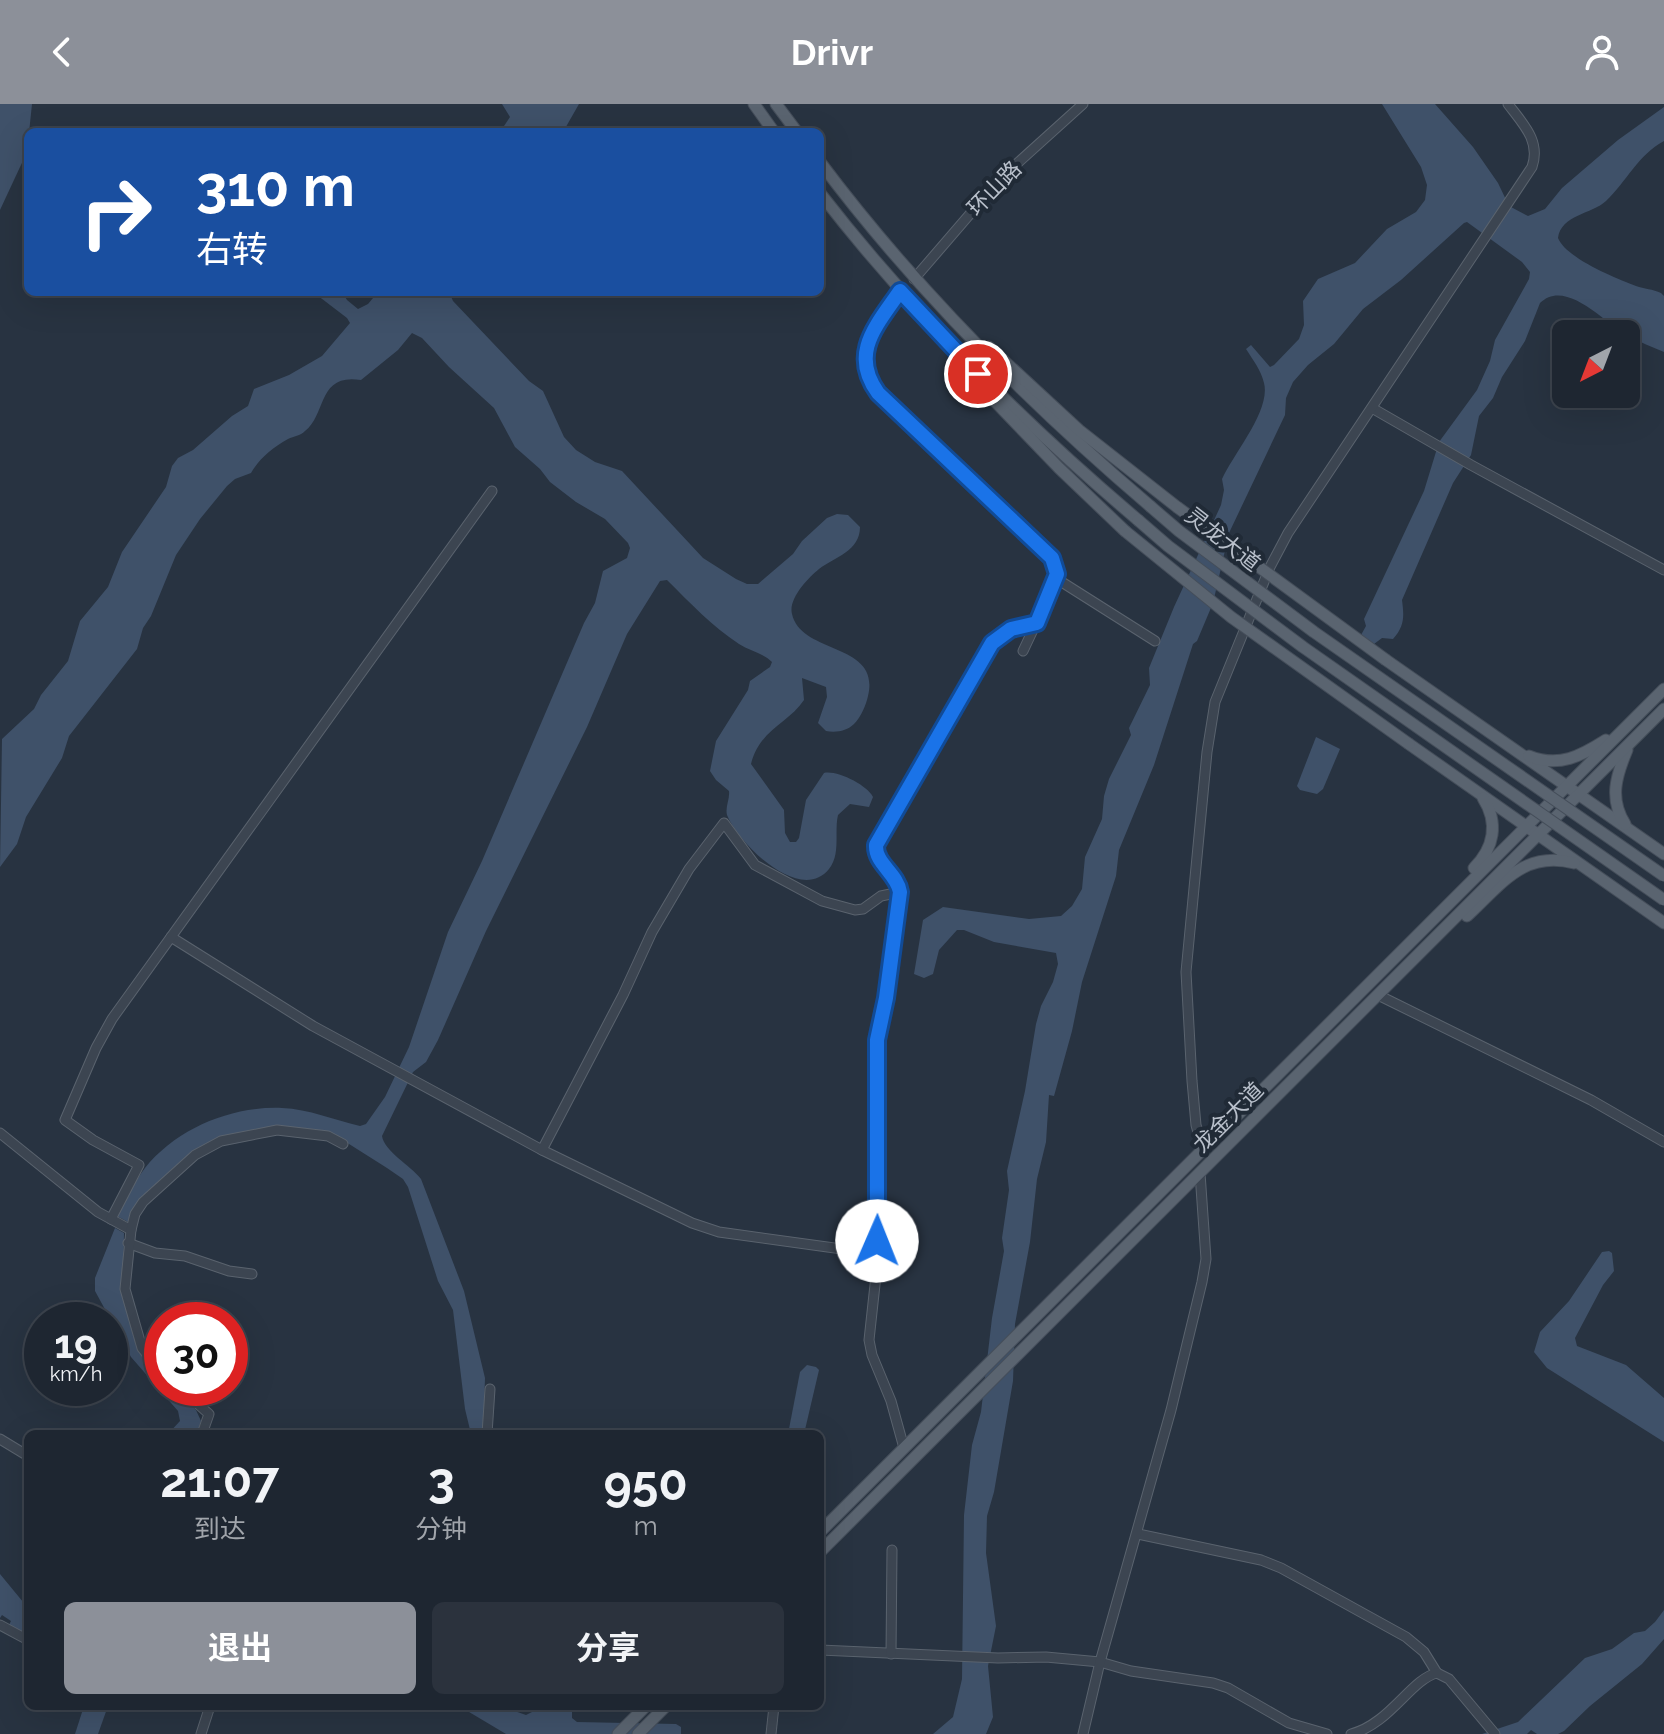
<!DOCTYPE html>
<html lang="zh">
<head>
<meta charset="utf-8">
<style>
  :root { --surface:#1e2631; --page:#2b323d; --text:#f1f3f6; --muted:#a1a5ab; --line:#3c434d; --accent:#8c9099 }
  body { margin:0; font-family:Raleway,"Noto Sans SC",sans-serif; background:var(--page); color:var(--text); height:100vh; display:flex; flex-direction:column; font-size:30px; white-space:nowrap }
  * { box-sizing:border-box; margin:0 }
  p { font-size:26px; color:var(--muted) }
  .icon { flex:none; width:44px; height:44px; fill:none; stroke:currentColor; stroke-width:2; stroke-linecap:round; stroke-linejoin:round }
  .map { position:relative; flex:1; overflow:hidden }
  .details { position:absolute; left:24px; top:1326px; width:800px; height:280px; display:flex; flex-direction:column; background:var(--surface); border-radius:12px; box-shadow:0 8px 32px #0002,0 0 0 2px var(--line) }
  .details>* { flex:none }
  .top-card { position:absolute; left:24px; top:24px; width:800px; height:168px; border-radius:12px; box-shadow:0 8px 32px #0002,0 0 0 2px var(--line); background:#1a4fa0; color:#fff; overflow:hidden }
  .needle { width:52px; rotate:222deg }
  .tools { position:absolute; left:1552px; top:216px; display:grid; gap:16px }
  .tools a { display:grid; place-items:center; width:88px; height:88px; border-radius:12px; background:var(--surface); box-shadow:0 8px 32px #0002,0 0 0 2px var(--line); font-size:40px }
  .speed { position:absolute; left:24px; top:1198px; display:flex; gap:16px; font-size:40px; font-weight:700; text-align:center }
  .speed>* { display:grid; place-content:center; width:104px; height:104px; border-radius:50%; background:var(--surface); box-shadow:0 8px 32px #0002,0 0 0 2px var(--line); line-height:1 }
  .speed small { font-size:20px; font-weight:400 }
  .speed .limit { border:12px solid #d22; background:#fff; color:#111 }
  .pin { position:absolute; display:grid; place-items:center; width:68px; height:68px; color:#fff; margin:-34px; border:4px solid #fff; border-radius:50%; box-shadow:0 2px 8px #0007 }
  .me { position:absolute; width:88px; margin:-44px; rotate:1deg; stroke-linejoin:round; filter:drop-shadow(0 0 6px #0008) }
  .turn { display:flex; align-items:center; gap:28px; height:168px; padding:0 40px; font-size:36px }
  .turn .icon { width:104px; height:104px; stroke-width:2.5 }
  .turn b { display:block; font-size:56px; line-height:68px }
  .eta { display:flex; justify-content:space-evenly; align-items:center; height:136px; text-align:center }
  .eta b { font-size:48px; font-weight:700; line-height:56px }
  .button { display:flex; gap:16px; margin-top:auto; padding:16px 40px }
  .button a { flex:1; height:92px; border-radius:12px; background:var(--accent); color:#fff; font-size:32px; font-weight:700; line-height:92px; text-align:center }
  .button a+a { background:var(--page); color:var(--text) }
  header { display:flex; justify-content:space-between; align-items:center; height:104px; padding:0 40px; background:var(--accent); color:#fff; font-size:36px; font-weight:700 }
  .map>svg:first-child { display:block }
</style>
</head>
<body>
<header><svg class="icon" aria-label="back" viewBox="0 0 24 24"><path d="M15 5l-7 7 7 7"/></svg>Drivr<svg class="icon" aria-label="person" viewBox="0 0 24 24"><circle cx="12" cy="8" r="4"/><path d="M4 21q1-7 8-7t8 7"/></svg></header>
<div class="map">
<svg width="1664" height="1630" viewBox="0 0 1664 1630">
  <rect width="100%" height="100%" fill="#283341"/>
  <g fill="#3f5169">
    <polygon points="0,0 32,0 27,48 0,106"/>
    <polygon points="502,0 579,0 563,28 500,28 510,13"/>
    <path d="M1382 0H1435L1473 43 1498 79 1509 102 1528 112 1545 105 1562 84 1618 36 1664 3V37C1638 51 1627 77 1606 97 1592 110 1561 111 1558 134 1566 154 1615 174 1636 182 1644 185 1653 185 1661 189L1664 192V248C1652 243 1640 238 1628 232 1607 221 1566 173 1540 199L1525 237 1502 273 1493 294 1479 312 1471 351 1453 379 1402 496C1404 512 1405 522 1393 535L1382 534 1374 540 1361 531 1366 522 1364 515 1424 387 1439 338 1477 286 1490 257 1495 236 1529 175 1530 168 1522 158 1467 118 1464 119 1401 176 1363 205 1334 240 1308 261 1293 278 1286 294 1285 311 1229 429 1213 499 1197 537 1193 540 1154 661 1119 746 1116 772 1082 878 1072 927 1054 992 1049 991 1046 1038 1037 1075 1030 1138 1015 1220 1013 1277 994 1388 987 1412 986 1449 996 1522 988 1562 993 1613 986 1630H933L953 1613 962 1575 964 1411 972 1341 981 1308 992 1214 1004 1147 1002 1134 1009 1086 1007 1067 1025 987 1036 920 1041 902 1053 878 1058 860 1056 849 994 838 964 826H957L939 846 933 870 924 874 914 870 923 816 943 803 1029 815 1061 812 1072 802 1082 785 1085 753 1102 715 1104 692 1109 675 1131 631 1129 624 1150 581 1149 564 1174 503 1221 401 1224 386 1222 375C1234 349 1271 306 1264 279 1261 266 1253 256 1246 245L1251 241 1270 263 1274 261 1299 235 1304 221 1303 197 1318 175 1355 159 1387 125 1416 108 1425 96 1427 81 1421 63Z"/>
    <path d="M313 188H342L347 196 358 205 368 200 378 188H449L453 197 529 277 543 287 564 333 576 346 595 358 622 367 703 454 736 475 747 480H758L793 450 802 437 827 414 837 410 848 411 860 423C860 447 835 453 819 465 808 474 788 495 792 510 801 551 881 538 868 592 866 601 861 613 854 620 847 627 836 629 826 627L818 619 827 593 826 583 802 574 804 596C788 620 759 626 751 660L784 706 785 729 790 738H796L799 734 806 696 824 669C837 666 867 681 873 693L869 703 850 700 838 711C834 728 841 750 829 765 800 801 738 739 727 711 725 703 730 695 729 687L716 676 710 667 716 637 748 586 750 577 770 563 772 558C763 549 750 547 739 540 712 522 690 499 667 476L660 477 627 530 587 623 486 827 438 936 426 958 413 968 382 1032C384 1047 410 1061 421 1075L464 1187 485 1274 483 1330H471L465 1305 453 1206 438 1177 408 1083 403 1075 387 1064 338 1033 245 1028 191 1051 173 1064 136 1101 128 1118 117 1112C126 1096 134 1078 145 1064 177 1024 232 1002 282 1004 309 1005 334 1016 360 1022L366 1020 385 993 409 943 448 828 482 757 584 519 595 499 603 467 627 454 630 444 628 439 605 415 576 398 550 378 540 365 515 343 494 304 449 263 422 234 412 229 398 246 361 276C317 269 327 310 305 327 300 332 294 332 288 335 272 344 260 354 251 369L235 375 227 382 200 415 176 451 151 512 143 524 137 545 69 632 62 654 26 713 17 740 0 763 2 635 34 605 41 591 68 557 80 517 108 483 122 448 166 383 172 362 178 354 193 346 232 312 248 302 254 285 289 271 322 252 350 219 347 214Z"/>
    <polygon points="1316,633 1340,645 1323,685 1317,690 1300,686 1297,682"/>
    <polygon points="115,1124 124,1129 123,1190 140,1246 162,1273 162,1284 174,1284 196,1306 201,1317 197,1330 168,1330 180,1317 178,1307 131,1253 95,1187 95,1174"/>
    <polygon points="1609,1147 1612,1149 1614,1167 1603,1181 1575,1234 1577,1242 1626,1261 1664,1294 1664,1338 1547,1264 1534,1248 1540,1228 1569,1197 1602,1148"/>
    <polygon points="807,1261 816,1263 819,1266 804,1330 788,1330 800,1268"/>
    <polygon points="0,1470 28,1504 28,1531 9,1521 11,1517 2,1511 0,1514"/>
    <polygon points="1664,1506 1664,1535 1642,1560 1590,1602 1564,1627 1558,1630 1537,1630 1531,1626 1527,1630 1482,1630 1518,1618 1585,1554 1612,1545 1634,1529 1645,1527 1655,1518"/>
    <polygon points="84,1602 108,1602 98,1630 75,1630"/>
    <polygon points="459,1602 500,1602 526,1611 544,1602 572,1602 572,1614 577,1618 676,1620 681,1623 681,1630 506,1630"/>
  </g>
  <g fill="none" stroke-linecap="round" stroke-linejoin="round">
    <g stroke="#5a636e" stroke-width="11">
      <g id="minor">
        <polyline points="914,175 1001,74 1083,0"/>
        <path d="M900 187C876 222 846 255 883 294L1052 454 1056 461 1057 475 1023 547"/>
        <polyline points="1372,304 1471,361 1664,466"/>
        <polyline points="1057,475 1155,537"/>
        <polyline points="171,833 313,922 542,1046 692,1119 719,1128 878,1150"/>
        <polyline points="1378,891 1591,996 1664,1038"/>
        <polyline points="0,1029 98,1108 131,1126"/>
        <polyline points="542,1046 623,891 652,828 689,765 724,719 755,761 822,797 855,806 863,805 881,792 900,788"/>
        <path d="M1203 1046 1196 1021 1192 977 1186 868 1207 648 1215 598 1270 463 1288 429 1532 63C1541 37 1523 20 1508 0"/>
        <polyline points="111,1115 139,1061 93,1036 65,1016 96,944 112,915 492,387"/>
        <polyline points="128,1139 155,1149 185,1152 229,1167 252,1170"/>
        <polyline points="162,1269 142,1244 125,1185 131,1126 135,1110 143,1098 195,1051 221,1037 277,1026 328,1032 343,1040"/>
        <polyline points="180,1284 209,1310 202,1330"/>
        <polyline points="487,1330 490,1285"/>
        <polyline points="0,1335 28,1352"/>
        <path d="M904 1344 891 1297 872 1251 869 1236 878 1153 877 936 886 894 900 788C898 771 879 761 876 745L992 539 1011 525 1037 519"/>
        <polyline points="1138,1430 1261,1456 1281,1464 1406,1533 1424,1548 1437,1569"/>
        <polyline points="0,1521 28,1536"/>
        <polyline points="820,1546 998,1554 1046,1553 1100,1558 1131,1567 1213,1579 1228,1584 1289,1619 1327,1630"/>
        <polyline points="891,1550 892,1446"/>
        <polyline points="201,1630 210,1602"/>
        <polyline points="771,1630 774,1602"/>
        <polyline points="1083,1630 1100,1558 1171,1306 1202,1178 1206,1155 1200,1069"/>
        <path d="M1351 1630C1390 1620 1411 1575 1437 1569L1449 1575 1495 1630"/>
      </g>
    </g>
    <g stroke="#454e5a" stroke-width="13">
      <g id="major">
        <polyline points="754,0 774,28"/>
        <polyline points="776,0 797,28"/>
        <path d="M820 58C916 186 1028 298 1150 402"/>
        <path d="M820 89C914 210 1021 317 1138 416"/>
        <polyline points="989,243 1079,326 1177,403"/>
        <polyline points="985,287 1059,364 1125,427"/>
        <polyline points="1386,556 1664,750"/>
        <polyline points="1409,640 1664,819"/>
        <path d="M1529 652C1559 664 1581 652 1606 636"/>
        <path d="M1625 720C1609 695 1616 672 1627 646"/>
        <path d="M1474 764C1494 744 1499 719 1483 694"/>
        <path d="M1467 812C1501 781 1523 746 1574 759"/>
        <polyline points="820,1428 1664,585"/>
        <polyline points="820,1448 1664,605"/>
        <polyline points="618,1630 646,1602"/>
        <polyline points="638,1630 666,1602"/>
      </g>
    </g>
    <use href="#minor" stroke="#3c4551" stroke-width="9"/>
    <use href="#major" stroke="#5a6470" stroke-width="11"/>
    <g stroke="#454e5a" stroke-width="13" stroke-linecap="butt">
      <g id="major-bridge">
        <polyline points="1150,402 1179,427 1314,528 1664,772"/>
        <polyline points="1177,403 1386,556"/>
        <polyline points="1138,416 1168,442 1303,543 1664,796"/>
        <polyline points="1125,427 1231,513 1409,640"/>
      </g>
    </g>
    <use href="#major-bridge" stroke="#5a6470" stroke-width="11"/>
  </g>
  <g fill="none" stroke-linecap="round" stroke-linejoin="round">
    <g stroke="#114b97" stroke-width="20">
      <path id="route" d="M877 1137V936L886 894 900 788C897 769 875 760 876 741L992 539 1011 525 1037 519 1057 470 1052 454 878 289C849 249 877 221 900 187L978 270"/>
    </g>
    <use href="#route" stroke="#1a73e8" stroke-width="14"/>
  </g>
  <g text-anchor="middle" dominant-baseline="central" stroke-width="8" stroke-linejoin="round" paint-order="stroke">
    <g font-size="22" fill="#b9c0cb" stroke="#202a36">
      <text transform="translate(994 84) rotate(-46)">环山路</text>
      <text transform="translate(1223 435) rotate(38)">灵龙大道</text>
      <text transform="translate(1228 1013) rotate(-45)">龙金大道</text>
    </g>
  </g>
</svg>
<div class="tools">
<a><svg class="needle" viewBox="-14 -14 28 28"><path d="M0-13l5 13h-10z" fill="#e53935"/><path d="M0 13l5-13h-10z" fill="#a1a5ab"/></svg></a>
</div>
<div class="speed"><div>19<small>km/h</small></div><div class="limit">30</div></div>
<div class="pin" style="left:978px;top:270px;background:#d93025"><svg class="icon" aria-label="arrive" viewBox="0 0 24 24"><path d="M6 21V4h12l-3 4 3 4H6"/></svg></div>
<svg class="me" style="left:877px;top:1137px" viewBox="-20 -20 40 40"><circle r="19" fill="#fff"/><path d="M0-13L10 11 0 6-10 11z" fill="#1a73e8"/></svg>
<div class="top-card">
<div class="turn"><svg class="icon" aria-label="right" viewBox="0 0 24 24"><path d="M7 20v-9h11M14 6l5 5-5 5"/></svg><div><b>310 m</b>右转</div></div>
</div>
<section class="details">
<div class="eta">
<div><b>21:07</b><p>到达</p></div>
<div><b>3</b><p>分钟</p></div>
<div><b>950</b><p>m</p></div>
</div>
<div class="button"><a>退出</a><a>分享</a></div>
</section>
</div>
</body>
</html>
